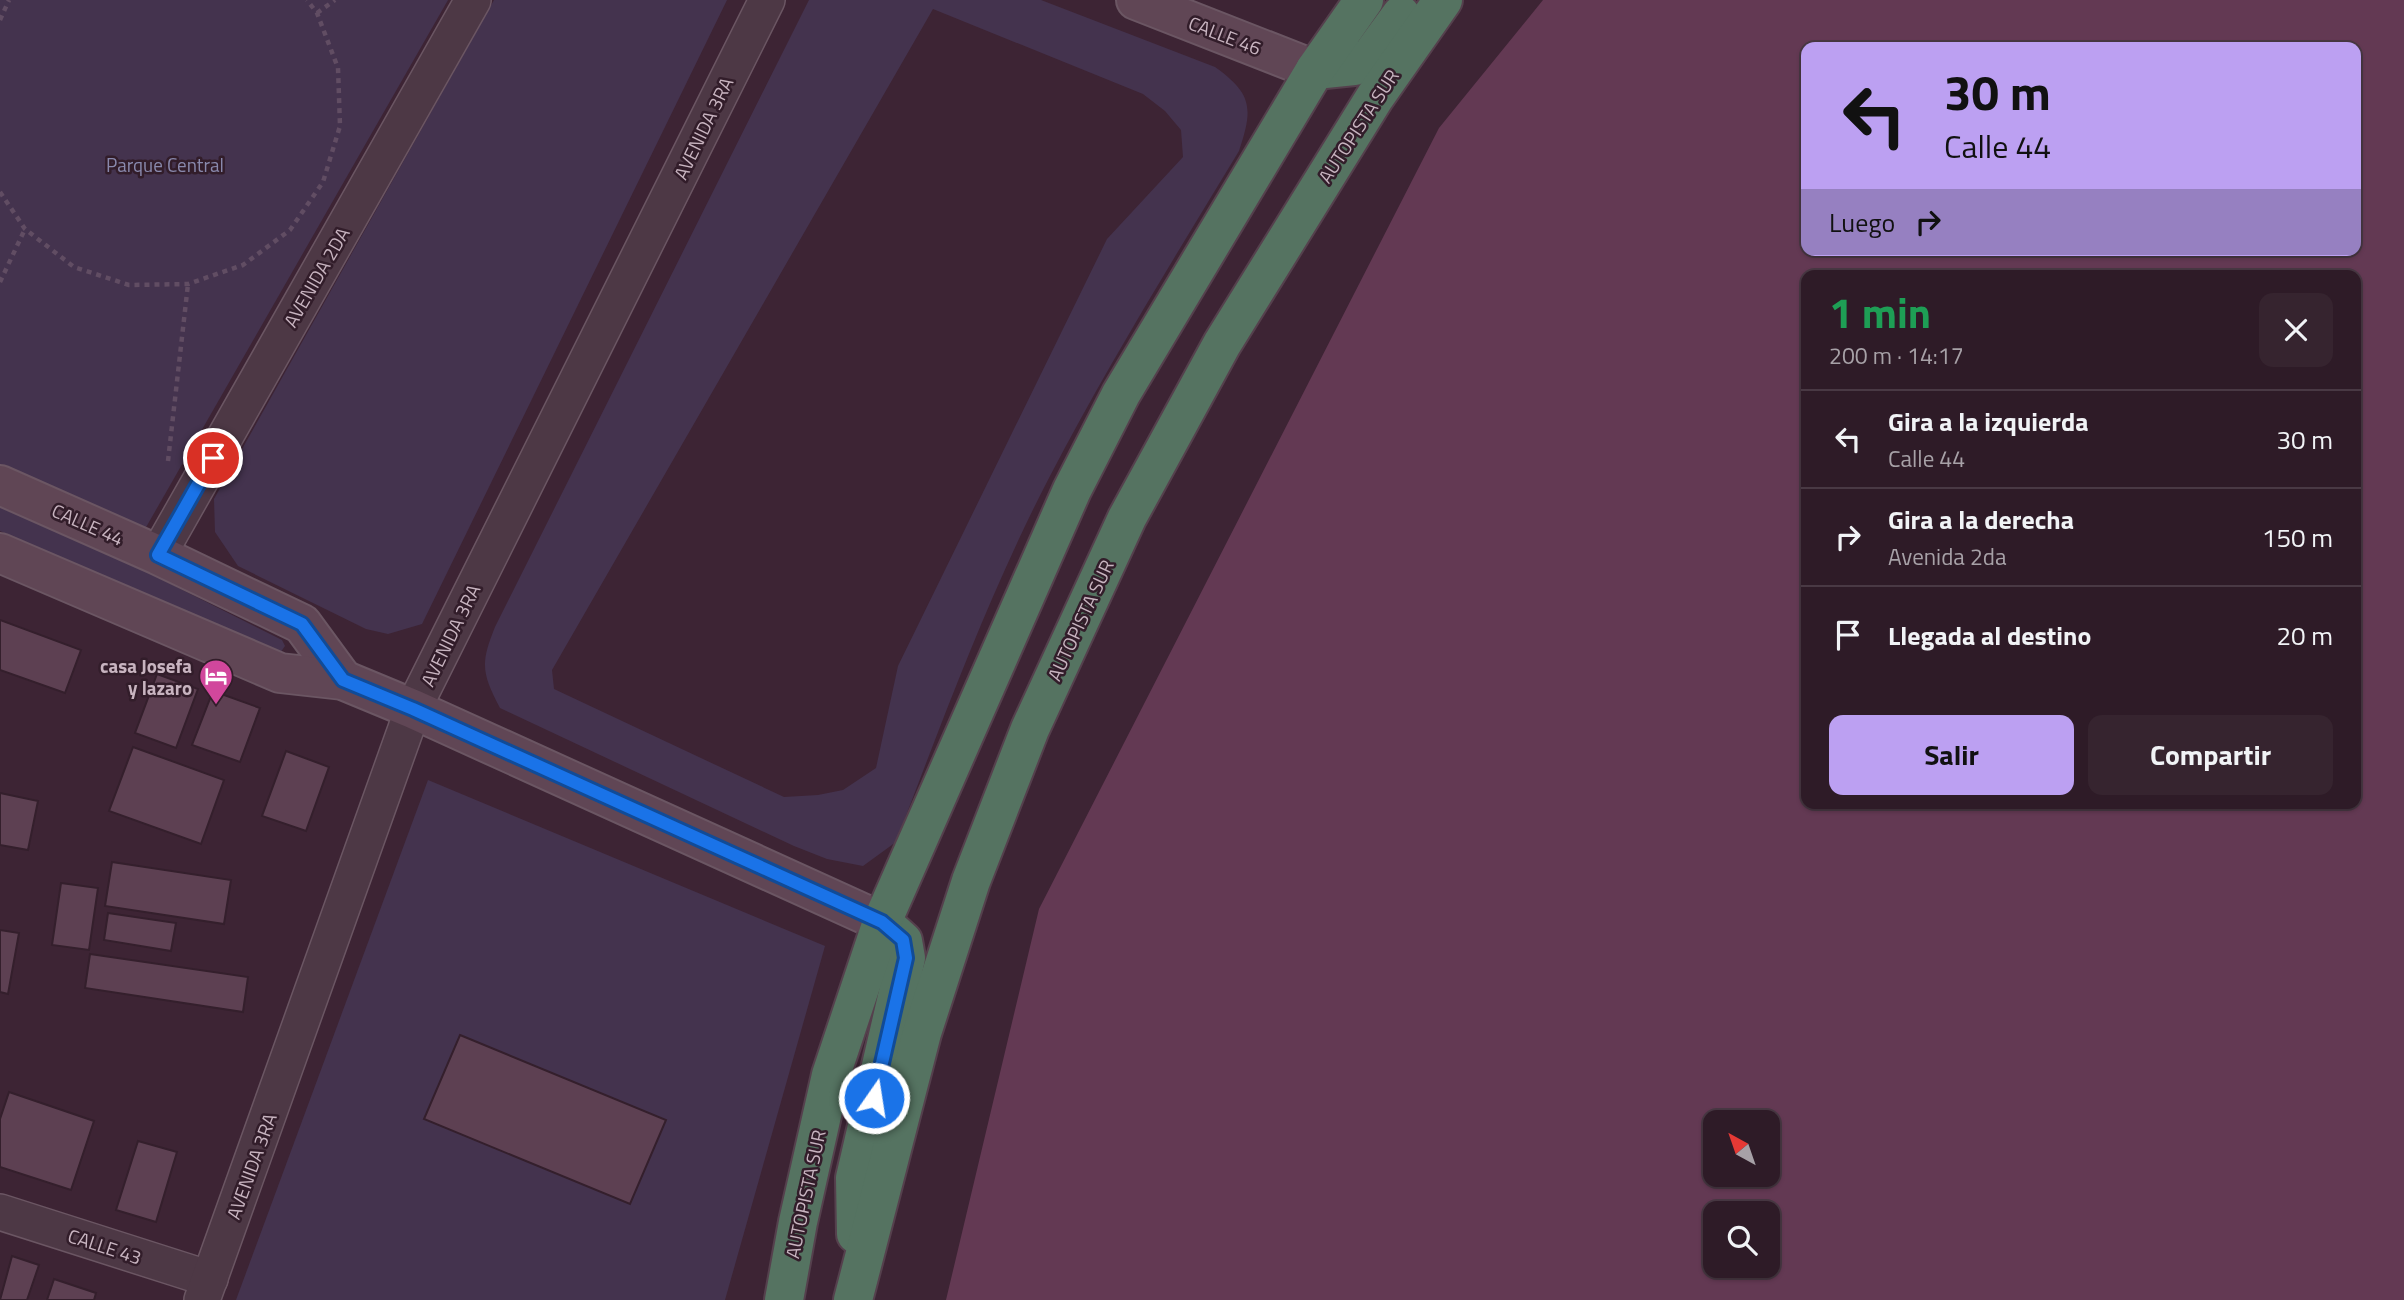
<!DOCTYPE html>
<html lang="es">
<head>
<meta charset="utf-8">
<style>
  :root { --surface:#2e1b27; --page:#36242f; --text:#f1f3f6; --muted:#a7a1a7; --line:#493944; --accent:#bca0f2 }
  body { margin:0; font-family:"Titillium Web",sans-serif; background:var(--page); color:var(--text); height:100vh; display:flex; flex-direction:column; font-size:26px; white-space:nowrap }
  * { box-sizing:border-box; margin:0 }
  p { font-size:23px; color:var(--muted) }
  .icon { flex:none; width:38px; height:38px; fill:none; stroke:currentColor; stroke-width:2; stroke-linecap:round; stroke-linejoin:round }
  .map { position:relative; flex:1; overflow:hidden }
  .sheet { position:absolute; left:1801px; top:270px; width:560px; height:539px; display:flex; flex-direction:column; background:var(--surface); border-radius:14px; box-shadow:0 2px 5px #0004,0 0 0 2px var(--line) }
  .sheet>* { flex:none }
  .hud { position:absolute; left:1801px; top:42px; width:560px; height:214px; border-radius:14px; box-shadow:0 2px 5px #0004,0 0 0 2px var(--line); background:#bca0f2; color:#111; overflow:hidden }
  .needle { width:46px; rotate:320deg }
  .fabs { position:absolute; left:1703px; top:1110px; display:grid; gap:14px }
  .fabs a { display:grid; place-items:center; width:77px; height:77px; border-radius:14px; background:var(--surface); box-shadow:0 2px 5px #0004,0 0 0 2px var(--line); font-size:35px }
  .pin { position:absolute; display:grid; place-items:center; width:60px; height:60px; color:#fff; margin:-30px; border:4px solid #fff; border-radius:50%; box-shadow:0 2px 7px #0007 }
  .me { position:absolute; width:77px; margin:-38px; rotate:13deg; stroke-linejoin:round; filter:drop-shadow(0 0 5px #0008) }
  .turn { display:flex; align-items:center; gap:24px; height:147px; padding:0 28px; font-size:32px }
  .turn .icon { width:91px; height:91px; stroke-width:2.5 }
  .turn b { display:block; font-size:49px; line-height:60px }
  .then { display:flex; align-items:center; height:66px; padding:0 28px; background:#0003; gap:14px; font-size:26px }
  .round { display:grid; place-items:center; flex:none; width:74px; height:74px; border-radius:14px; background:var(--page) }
  .head { display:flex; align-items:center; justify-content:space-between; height:119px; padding:0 28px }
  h1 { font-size:42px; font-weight:700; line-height:52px; color:#1e9e55 }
  .action { display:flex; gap:14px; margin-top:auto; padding:14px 28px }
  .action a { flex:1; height:80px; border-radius:14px; background:var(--accent); color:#111; font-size:28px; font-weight:700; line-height:80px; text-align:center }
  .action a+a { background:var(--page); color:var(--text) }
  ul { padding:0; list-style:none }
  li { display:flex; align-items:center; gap:21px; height:98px; padding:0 28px; border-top:2px solid var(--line) }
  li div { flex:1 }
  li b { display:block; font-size:26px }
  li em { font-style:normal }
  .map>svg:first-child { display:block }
</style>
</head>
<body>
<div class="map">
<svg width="2404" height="1300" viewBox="0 0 2404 1300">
  <rect width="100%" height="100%" fill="#3d2434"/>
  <g fill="#44334e" fill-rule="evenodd">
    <polygon points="0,0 448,0 145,529 0,464"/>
    <polygon points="494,0 727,0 422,624 388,634 366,629 238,566 215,532 214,499"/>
    <path d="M809 0H1041L1215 67C1253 94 1253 109 1239 151 1174 258 1108 365 1050 476 989 593 943 719 896 842L863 866 827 859 794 846 500 708C482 673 480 664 495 627ZM933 9 1143 94 1165 111 1181 130 1183 157 1107 239 898 666 876 768 843 790 818 795 784 797 554 689 552 670Z"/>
    <polygon points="0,505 131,564 282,640 285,646 280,653 179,611 0,531"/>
    <polygon points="428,780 825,946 725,1300 236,1300"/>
  </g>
  <path fill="#633953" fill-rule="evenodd" d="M1543 0H2404V1300H946L1039 909 1439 128ZM1806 47H2356V250H1806ZM1806 275H2356V803H1806ZM1715 1122H1768V1174H1715ZM1715 1213H1768V1265H1715Z"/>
  <g fill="#5d4052" stroke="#341f2c" stroke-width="2">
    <polygon points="0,620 81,650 65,693 0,670"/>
    <polygon points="157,674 198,689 176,748 135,733"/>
    <polygon points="213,691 260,708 240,762 192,745"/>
    <polygon points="133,747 224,780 201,844 109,811"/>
    <polygon points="286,751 329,767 306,831 262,816"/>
    <polygon points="0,793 38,801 28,850 0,845"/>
    <polygon points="112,862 231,880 224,924 105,906"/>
    <polygon points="61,883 98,888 89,950 52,945"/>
    <polygon points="108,913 176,923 171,951 104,940"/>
    <polygon points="0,930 19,933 8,994 0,992"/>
    <polygon points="90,954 248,977 243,1012 85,988"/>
    <polygon points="460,1035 666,1120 630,1204 424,1119"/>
    <polygon points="9,1092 94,1121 71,1190 0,1167 0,1119"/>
    <polygon points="138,1141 177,1152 156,1222 116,1210"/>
    <polygon points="12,1256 39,1265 27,1300 0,1300"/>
    <polygon points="54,1279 96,1293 94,1300 47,1300"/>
  </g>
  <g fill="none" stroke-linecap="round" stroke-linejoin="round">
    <g stroke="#6b5663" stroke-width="38">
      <g id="street">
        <polyline points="158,555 473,0"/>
        <polyline points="0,1212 210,1279"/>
        <polyline points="202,1300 413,709 767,0"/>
      </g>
    </g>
    <g stroke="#6b5663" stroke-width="42">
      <g id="secondary">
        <polyline points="1136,0 1315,70"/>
        <polyline points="0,485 158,555 302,624 343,680"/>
        <polyline points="0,553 280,673 343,680 413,709 882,922"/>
      </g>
    </g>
    <g stroke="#55404d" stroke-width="42">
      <g id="highway">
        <polyline points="1315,70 1354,66 1371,56 1401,15"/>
        <polyline points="856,1234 855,1178 906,958 903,941 882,922"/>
        <polyline points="784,1300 798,1222 831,1075 882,922 1072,490 1121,394 1315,70 1364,0"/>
        <polyline points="853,1300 922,1033 971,881 1030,729 1127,518 1222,344 1375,97 1443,0"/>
      </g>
    </g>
    <g stroke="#614d63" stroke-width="4.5" stroke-dasharray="5 5" stroke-linecap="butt">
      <polyline points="317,13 335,0"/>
      <polyline points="0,20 9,0"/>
      <polyline points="0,192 25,229 74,267 129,285 188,284 243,265 290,230 323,182 340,126 338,68 317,13 307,0"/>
      <polyline points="0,282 25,229"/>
      <polyline points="168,461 188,284"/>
    </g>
    <use href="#street" stroke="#4d3845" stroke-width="35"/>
    <use href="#secondary" stroke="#604655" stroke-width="38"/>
    <use href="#highway" stroke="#557361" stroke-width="38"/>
  </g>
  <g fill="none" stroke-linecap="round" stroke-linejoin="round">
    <g stroke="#114b97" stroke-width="18">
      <polyline id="route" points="213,458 158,555 302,624 343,680 413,709 882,922 903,940 906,958 874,1098"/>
    </g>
    <use href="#route" stroke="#1a73e8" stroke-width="12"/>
  </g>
  <defs>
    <g id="hotel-pin" transform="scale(1.75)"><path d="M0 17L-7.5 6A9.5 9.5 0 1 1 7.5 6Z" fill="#d1479c" stroke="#321d2a"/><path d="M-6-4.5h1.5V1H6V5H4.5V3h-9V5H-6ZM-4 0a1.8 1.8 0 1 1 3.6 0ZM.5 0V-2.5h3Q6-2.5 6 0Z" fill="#fff"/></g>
  </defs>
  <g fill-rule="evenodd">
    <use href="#hotel-pin" x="216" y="676"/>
  </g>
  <g text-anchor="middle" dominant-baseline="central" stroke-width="5" stroke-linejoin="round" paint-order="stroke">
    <g font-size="19" fill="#c8b4c0" stroke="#321d2a">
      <text transform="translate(1225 35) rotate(21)">CALLE 46</text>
      <text transform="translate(1358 126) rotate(-57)">AUTOPISTA SUR</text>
      <text transform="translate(703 128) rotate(-64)">AVENIDA 3RA</text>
      <text transform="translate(316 277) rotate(-60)">AVENIDA 2DA</text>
      <text transform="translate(88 524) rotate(24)">CALLE 44</text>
      <text transform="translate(1080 620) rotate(-65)">AUTOPISTA SUR</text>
      <text transform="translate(450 635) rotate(-64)">AVENIDA 3RA</text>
      <text transform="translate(251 1166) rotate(-70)">AVENIDA 3RA</text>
      <text transform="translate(805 1194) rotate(-78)">AUTOPISTA SUR</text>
      <text transform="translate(105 1246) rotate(18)">CALLE 43</text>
    </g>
    <g font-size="19" fill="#8989ad" stroke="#321d2a">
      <text x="165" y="164">Parque Central</text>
    </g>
    <g font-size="19" font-weight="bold" fill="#c8b4c0" stroke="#321d2a" text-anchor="end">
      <text x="192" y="665">casa Josefa<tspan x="192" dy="22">y lazaro</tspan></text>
    </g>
  </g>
</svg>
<div class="fabs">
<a><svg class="needle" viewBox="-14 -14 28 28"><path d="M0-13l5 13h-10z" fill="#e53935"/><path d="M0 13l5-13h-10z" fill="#a7a1a7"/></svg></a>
<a><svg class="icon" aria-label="search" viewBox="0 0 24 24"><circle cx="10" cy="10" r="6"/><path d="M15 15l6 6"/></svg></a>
</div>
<div class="pin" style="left:213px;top:458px;background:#d93025"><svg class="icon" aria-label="arrive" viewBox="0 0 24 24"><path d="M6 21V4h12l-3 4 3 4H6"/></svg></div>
<svg class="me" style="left:874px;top:1098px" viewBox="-20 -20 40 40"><circle r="17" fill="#1a73e8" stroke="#fff" stroke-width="3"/><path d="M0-11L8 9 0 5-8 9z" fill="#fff"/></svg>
<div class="hud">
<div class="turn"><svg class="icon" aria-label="left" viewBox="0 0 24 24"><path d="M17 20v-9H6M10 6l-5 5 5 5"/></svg><div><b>30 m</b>Calle 44</div></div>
<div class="then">Luego<svg class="icon" aria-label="right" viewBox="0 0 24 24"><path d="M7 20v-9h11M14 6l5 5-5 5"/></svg></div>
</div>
<section class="sheet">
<div class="head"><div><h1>1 min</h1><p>200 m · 14:17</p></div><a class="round"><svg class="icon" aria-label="close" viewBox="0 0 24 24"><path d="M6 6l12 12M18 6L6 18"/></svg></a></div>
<ul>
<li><svg class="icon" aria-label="left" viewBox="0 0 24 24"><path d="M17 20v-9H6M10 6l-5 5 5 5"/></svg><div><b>Gira a la izquierda</b><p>Calle 44</p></div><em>30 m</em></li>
<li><svg class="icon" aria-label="right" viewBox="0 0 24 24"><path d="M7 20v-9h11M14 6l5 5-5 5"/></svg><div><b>Gira a la derecha</b><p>Avenida 2da</p></div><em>150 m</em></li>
<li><svg class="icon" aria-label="arrive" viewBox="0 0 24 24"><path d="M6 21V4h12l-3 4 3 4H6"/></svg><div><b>Llegada al destino</b></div><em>20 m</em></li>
</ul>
<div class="action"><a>Salir</a><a>Compartir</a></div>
</section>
</div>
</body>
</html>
